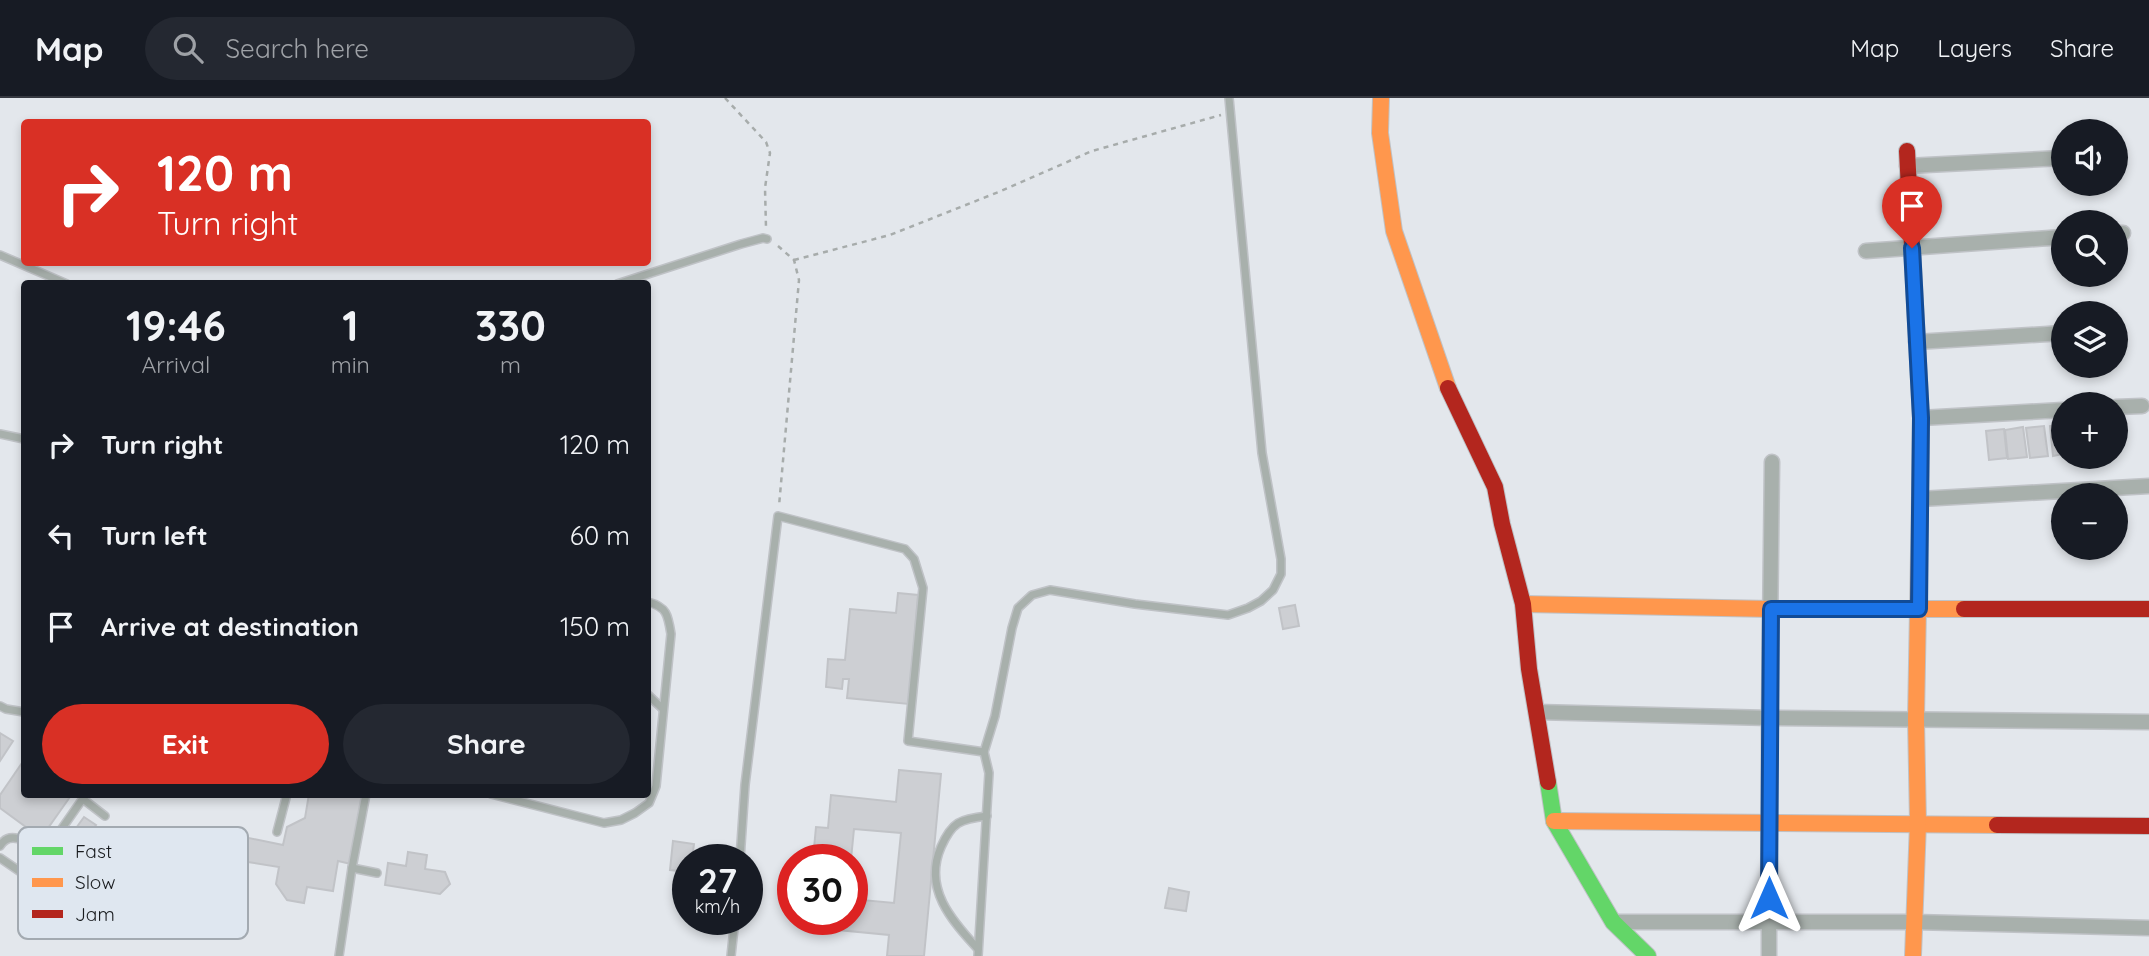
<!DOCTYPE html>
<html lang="en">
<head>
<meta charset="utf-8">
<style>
  :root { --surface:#171b24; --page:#242831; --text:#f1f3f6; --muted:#9ea1a6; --line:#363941; --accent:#d93025 }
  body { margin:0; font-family:Quicksand,sans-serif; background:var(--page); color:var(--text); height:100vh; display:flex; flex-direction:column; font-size:26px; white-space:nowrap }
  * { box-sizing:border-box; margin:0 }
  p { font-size:23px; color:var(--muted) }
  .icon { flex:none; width:38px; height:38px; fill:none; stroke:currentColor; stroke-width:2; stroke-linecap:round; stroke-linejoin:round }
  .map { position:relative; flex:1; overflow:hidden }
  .panel { position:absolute; left:21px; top:182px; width:630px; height:518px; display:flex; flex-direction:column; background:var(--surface); border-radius:7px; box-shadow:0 4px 10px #0003 }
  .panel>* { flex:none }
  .banner { position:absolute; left:21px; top:21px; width:630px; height:147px; border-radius:7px; box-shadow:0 4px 10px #0003; background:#d93025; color:#fff; overflow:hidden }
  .tools { position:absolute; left:2051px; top:21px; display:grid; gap:14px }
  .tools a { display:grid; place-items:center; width:77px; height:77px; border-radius:50%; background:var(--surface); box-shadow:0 4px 10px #0003; font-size:35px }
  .speed { position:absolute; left:672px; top:746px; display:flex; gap:14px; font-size:35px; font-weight:700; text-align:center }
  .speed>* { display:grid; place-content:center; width:91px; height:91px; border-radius:50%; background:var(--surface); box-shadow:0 4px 10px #0003; line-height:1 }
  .speed small { font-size:18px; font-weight:400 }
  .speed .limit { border:10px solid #d22; background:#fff; color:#111 }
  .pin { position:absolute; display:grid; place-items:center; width:60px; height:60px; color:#fff; margin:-72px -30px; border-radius:50% 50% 50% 0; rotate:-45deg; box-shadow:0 0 7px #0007 }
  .pin .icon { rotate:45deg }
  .me { position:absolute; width:77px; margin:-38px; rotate:0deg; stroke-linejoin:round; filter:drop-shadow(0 0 5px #0008) }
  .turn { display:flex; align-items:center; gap:24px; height:147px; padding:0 21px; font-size:32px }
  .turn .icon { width:91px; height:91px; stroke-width:2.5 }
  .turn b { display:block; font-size:49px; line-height:60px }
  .eta { display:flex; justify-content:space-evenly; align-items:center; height:119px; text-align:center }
  .eta b { font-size:42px; font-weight:700; line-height:49px }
  .primary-button { display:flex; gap:14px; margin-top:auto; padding:14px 21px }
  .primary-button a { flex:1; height:80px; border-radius:42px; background:var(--accent); color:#fff; font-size:28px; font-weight:700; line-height:80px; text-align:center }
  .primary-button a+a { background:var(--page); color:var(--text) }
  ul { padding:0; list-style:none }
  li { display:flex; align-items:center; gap:21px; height:91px; padding:0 21px }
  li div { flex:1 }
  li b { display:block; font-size:26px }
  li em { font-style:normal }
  header { display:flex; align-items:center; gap:42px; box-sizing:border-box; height:98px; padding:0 35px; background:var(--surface); border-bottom:2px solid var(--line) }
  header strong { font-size:33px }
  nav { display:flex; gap:38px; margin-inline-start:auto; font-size:24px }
  .search { width:490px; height:63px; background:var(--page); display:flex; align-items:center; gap:18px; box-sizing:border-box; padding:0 24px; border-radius:38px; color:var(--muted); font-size:26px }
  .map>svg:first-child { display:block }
</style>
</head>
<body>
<header>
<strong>Map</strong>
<div class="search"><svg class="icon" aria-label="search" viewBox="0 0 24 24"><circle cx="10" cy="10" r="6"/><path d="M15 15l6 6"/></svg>Search here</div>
<nav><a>Map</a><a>Layers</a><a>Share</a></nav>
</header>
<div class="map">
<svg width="2149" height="858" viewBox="0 0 2149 858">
  <rect width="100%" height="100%" fill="#e3e7ec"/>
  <g fill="#cdcfd3" stroke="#c1c3c7" stroke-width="2">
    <polygon points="2063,326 2063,356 2053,358 2050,328"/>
    <polygon points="2044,328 2048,358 2030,360 2026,330"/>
    <polygon points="2023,329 2027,359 2008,361 2005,332"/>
    <polygon points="2004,331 2007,360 1989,362 1986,333"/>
    <polygon points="898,495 918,497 909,606 847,600 849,581 843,581 842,591 826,589 828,561 845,562 850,511 896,515"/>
    <polygon points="1295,507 1299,528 1283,531 1279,510"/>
    <polygon points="0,635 13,643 0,663"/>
    <polygon points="24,662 24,696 72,696 41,740 0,710 0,697"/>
    <polygon points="899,672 941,676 924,858 887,858 889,837 807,829 807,821 852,821 852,801 894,805 901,735 854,731 851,761 813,761 816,729 828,730 831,697 896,704"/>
    <polygon points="309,696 362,696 351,766 338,763 333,793 307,789 304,805 287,802 276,786 279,769 248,764 242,758 245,745 249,740 283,747 287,729 305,720"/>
    <polygon points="84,719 96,727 72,760 61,751"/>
    <polygon points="673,743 694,746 692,761 688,761 688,774 670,772"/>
    <polygon points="408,754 427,757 425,771 445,774 450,786 440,796 385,787 388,765 406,768"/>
    <polygon points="1169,790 1189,794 1186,813 1165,810"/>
  </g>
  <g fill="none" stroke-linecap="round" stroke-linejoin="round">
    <g stroke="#bfc2c6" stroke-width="10">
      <g id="lane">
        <polyline points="0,157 67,186"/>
        <polyline points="617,186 741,146 763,140 767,141"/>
        <polyline points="0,336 24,341"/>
        <polyline points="648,597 663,611"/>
        <polyline points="0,608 6,611 24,614"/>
        <path d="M491 696 604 725 621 722 635 715 649 705 656 688 671 536C668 517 667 509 648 504"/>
        <polyline points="83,701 105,718"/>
        <polyline points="277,734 287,696"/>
        <path d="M0 748C11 729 32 748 44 756"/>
        <polyline points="0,760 28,779 86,696"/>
        <polyline points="740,761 745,687 778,418 905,451 914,461 923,490 908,643 984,654"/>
        <polyline points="352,770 377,775"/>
        <path d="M978 851C951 822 923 790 941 749 952 724 960 721 987 718"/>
        <polyline points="339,858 352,770 366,696"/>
        <polyline points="731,858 735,821"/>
        <polyline points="978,858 989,675 984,654 995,618 1012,530 1018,510 1032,497 1050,492 1135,506 1228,517 1248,510 1261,503 1273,492 1281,476 1281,461 1262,355 1229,0"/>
      </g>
    </g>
    <g stroke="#bfc2c6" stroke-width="17">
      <g id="street">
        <polyline points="1907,68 2063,60"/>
        <polyline points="2116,135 2123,135"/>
        <polyline points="1866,153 2063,139"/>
        <polyline points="1916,244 2063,235"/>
        <polyline points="2116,309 2142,308"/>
        <polyline points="1921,320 2063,312"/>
        <polyline points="1920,401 2149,388"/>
        <polyline points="1537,614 1769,620 2149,624"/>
        <polyline points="1613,824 1914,824 2149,830"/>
        <polyline points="1769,858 1769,620 1772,364"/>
      </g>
    </g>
    <g stroke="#bfc2c6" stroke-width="18">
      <polyline id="fast" points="1548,684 1554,723 1613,824 1648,858"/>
    </g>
    <g stroke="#bfc2c6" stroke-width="18">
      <g id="slow">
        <polyline points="1381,0 1380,35 1394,133 1448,290"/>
        <polyline points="1523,506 1771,511 1964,511"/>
        <polyline points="1554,723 1997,727"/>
        <polyline points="1913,858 1918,725 1916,621 1920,398"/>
      </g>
    </g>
    <g stroke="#bfc2c6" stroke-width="18">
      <g id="jam">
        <polyline points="1907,53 1921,320 1920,398"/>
        <polyline points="1448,290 1495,389 1502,426 1523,506 1529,571 1548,684"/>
        <polyline points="1964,511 2149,511"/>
        <polyline points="1997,727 2149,728"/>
      </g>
    </g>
    <g stroke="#a7acab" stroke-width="2.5" stroke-dasharray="5 5" stroke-linecap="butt">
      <polyline points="725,0 766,44 770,55 765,90 766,130"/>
      <polyline points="778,148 794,162 799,182 779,408"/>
      <polyline points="794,162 890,137 1001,93 1092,53 1221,17"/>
    </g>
    <use href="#lane" stroke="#a8b0ac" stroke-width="7"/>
    <use href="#street" stroke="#a8b0ac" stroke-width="14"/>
    <use href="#fast" stroke="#63d668" stroke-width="16"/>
    <use href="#slow" stroke="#ff974d" stroke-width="16"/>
    <use href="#jam" stroke="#b3261e" stroke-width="16"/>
  </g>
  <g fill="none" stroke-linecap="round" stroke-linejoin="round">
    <g stroke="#114b97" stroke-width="18">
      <polyline id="route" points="1769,800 1771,511 1919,511 1921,320 1912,150"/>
    </g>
    <use href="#route" stroke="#1a73e8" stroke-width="12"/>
  </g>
  <rect x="18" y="729" width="230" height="112" rx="10" fill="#dfe7f0" stroke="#a3aab1" stroke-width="2"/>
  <rect x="32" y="749" width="31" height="8" fill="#63d668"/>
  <rect x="32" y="780" width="31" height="9" fill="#ff974d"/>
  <rect x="32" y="812" width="31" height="8" fill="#b3261e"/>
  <g font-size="19" fill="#181b1e">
    <text x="75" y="760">Fast</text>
    <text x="75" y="791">Slow</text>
    <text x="75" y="823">Jam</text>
  </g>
</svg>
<div class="tools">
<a><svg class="icon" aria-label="sound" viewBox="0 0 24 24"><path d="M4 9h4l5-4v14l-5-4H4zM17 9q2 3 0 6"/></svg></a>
<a><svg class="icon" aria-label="search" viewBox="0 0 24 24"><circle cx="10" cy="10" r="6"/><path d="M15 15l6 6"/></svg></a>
<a><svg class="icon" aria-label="layers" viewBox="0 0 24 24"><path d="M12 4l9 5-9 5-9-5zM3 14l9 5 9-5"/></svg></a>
<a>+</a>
<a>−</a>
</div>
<div class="speed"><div>27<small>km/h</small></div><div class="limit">30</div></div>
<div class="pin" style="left:1912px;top:150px;background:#d93025"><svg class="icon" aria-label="arrive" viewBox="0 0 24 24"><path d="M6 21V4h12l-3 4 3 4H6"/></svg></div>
<svg class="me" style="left:1769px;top:800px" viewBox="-20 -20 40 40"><path d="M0-17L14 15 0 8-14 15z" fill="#1a73e8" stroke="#fff" stroke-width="4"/></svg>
<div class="banner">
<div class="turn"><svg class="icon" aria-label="right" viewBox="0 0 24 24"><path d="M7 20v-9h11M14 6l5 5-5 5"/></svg><div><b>120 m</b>Turn right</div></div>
</div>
<section class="panel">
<div class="eta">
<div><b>19:46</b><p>Arrival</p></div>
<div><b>1</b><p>min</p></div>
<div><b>330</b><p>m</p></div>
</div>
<ul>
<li><svg class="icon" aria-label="right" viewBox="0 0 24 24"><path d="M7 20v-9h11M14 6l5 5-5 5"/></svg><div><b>Turn right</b></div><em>120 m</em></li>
<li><svg class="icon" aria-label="left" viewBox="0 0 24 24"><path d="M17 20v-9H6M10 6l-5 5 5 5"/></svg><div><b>Turn left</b></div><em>60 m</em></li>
<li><svg class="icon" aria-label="arrive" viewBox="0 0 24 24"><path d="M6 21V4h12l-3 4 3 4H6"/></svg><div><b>Arrive at destination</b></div><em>150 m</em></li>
</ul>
<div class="primary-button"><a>Exit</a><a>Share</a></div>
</section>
</div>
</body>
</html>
